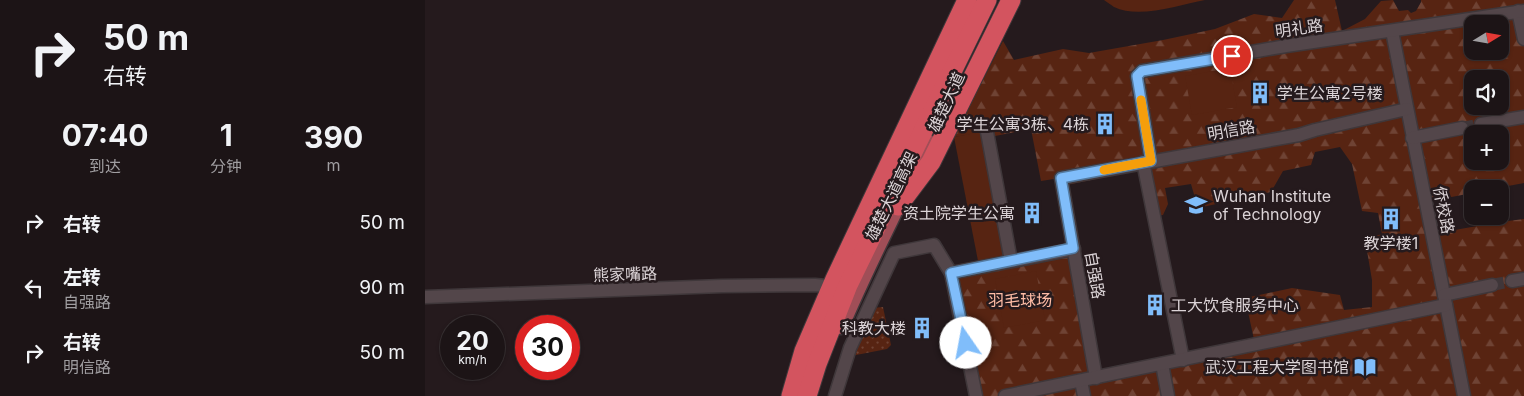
<!DOCTYPE html>
<html lang="zh">
<head>
<meta charset="utf-8">
<style>
  :root { --surface:#1c1416; --page:#292123; --text:#f1f3f6; --muted:#a09ea1; --line:#3a3335 }
  body { margin:0; font-family:Inter,"Noto Sans SC",sans-serif; background:var(--page); color:var(--text); height:100vh; display:flex; flex-direction:column; font-size:19px; white-space:nowrap }
  * { box-sizing:border-box; margin:0 }
  p { font-size:16px; color:var(--muted) }
  .icon { flex:none; width:28px; height:28px; fill:none; stroke:currentColor; stroke-width:2; stroke-linecap:round; stroke-linejoin:round }
  .map { position:relative; flex:1; overflow:hidden }
  .panel { display:flex; flex-direction:column; background:var(--surface); width:425px }
  .panel>* { flex:none }
  .hud { background:#1c1416; color:var(--text); overflow:hidden }
  .needle { width:32px; rotate:79deg }
  .tools { position:absolute; left:1039px; top:15px; display:grid; gap:10px }
  .tools a { display:grid; place-items:center; width:45px; height:45px; border-radius:10px; background:var(--surface); box-shadow:0 1px 4px #0004,0 0 0 1px var(--line); font-size:25px }
  .speed { position:absolute; left:15px; top:315px; display:flex; gap:10px; font-size:25px; font-weight:700; text-align:center }
  .speed>* { display:grid; place-content:center; width:65px; height:65px; border-radius:50%; background:var(--surface); box-shadow:0 1px 4px #0004,0 0 0 1px var(--line); line-height:1 }
  .speed small { font-size:12px; font-weight:400 }
  .speed .limit { border:8px solid #d22; background:#fff; color:#111 }
  .pin { position:absolute; display:grid; place-items:center; width:42px; height:42px; color:#fff; margin:-21px; border:2px solid #fff; border-radius:50%; box-shadow:0 1px 5px #0007 }
  .me { position:absolute; width:55px; margin:-28px; rotate:348deg; stroke-linejoin:round; filter:drop-shadow(0 0 4px #0008) }
  .turn { display:flex; align-items:center; gap:18px; height:105px; padding:0 20px; font-size:22px }
  .turn .icon { width:65px; height:65px; stroke-width:2.5 }
  .turn b { display:block; font-size:35px; line-height:42px }
  .eta { display:flex; justify-content:space-evenly; align-items:center; height:85px; text-align:center }
  .eta b { font-size:30px; font-weight:700; line-height:35px }
  ul { padding:0; list-style:none }
  li { display:flex; align-items:center; gap:15px; height:65px; padding:0 20px }
  li div { flex:1 }
  li b { display:block; font-size:19px }
  li em { font-style:normal }
  main { display:flex; flex:1; min-height:0 }
  .map>svg:first-child { display:block }
</style>
</head>
<body>
<main>
<section class="panel">
<div class="hud">
<div class="turn"><svg class="icon" aria-label="right" viewBox="0 0 24 24"><path d="M7 20v-9h11M14 6l5 5-5 5"/></svg><div><b>50 m</b>右转</div></div>
</div>
<div class="eta">
<div><b>07:40</b><p>到达</p></div>
<div><b>1</b><p>分钟</p></div>
<div><b>390</b><p>m</p></div>
</div>
<ul>
<li><svg class="icon" aria-label="right" viewBox="0 0 24 24"><path d="M7 20v-9h11M14 6l5 5-5 5"/></svg><div><b>右转</b></div><em>50 m</em></li>
<li><svg class="icon" aria-label="left" viewBox="0 0 24 24"><path d="M17 20v-9H6M10 6l-5 5 5 5"/></svg><div><b>左转</b><p>自强路</p></div><em>90 m</em></li>
<li><svg class="icon" aria-label="right" viewBox="0 0 24 24"><path d="M7 20v-9h11M14 6l5 5-5 5"/></svg><div><b>右转</b><p>明信路</p></div><em>50 m</em></li>
</ul>
</section>
<div class="map">
<svg width="1099" height="396" viewBox="0 0 1099 396">
  <defs>
    <pattern id="grass-dots" width="8" height="8" patternUnits="userSpaceOnUse" patternTransform="scale(1.25)"><rect width="8" height="8" fill="#572412"/><path d="M2 2h.1M6 6h.1" fill="none" stroke="#6f4334" stroke-width="1.8" stroke-linecap="round"/></pattern>
    <pattern id="forest-firs" width="22" height="20" patternUnits="userSpaceOnUse" patternTransform="scale(1.25)"><rect width="22" height="20" fill="#572412"/><path d="M5 1l3.5 6h-7zM16 11l3.5 6h-7z" fill="#6f4334"/></pattern>
  </defs>
  <rect width="100%" height="100%" fill="#251a1d"/>
  <polygon fill="url(#grass-dots)" points="458,307 466,345 462,349 426,356 447,308"/>
  <path fill="url(#forest-firs)" fill-rule="evenodd" d="M869 0H910L917 31 940 19 956 1 968 0 974 11 983 10 986 13 991 11 996 2V0H1099V183L1067 189H1048L1047 193 1001 202 1007 234 1075 222 1099 219V396H551L526 273 649 249 671 378 830 344 820 298 867 288 915 295 919 310 947 307V280L940 239 957 234 953 213 937 211 927 164 915 147 890 152 886 165 858 171 846 192 773 208 766 184 740 188 743 204 738 215 729 216 719 169 637 186 635 178 616 181 606 129 570 136 562 132 529 137 525 144 578 41 589 60 638 49 664 53 738 40 790 29 829 14 857 18ZM1048 24H1075V51H1048ZM1048 79H1075V106H1048ZM1048 134H1075V161H1048Z"/>
  <g fill="#572412">
    <path d="M679 0H780C754 5 714 19 689 7 686 5 682 2 679 0Z"/>
    <polygon points="805,68 812,107 767,115 760,76"/>
    <polygon points="556,132 580,256 553,261 529,137"/>
    <polygon points="611,271 620,320 579,328 570,279"/>
  </g>
  <g fill="none" stroke-linecap="round" stroke-linejoin="round">
    <g stroke="#403639" stroke-width="12" stroke-dasharray="12 6" stroke-linecap="butt">
      <polyline points="1037,128 1056,124"/>
      <polyline points="1067,285 1087,281"/>
    </g>
    <g stroke="#3f373a" stroke-width="15">
      <g id="minor">
        <polyline points="1093,11 1099,39"/>
        <polyline points="967,31 1039,396"/>
        <polyline points="1056,124 1099,117"/>
        <polyline points="562,132 586,261"/>
        <polyline points="987,138 1037,128"/>
        <polyline points="726,161 712,76 717,71 861,46 1099,11"/>
        <polyline points="718,162 758,360"/>
        <polyline points="1087,281 1099,279"/>
        <polyline points="1019,295 1067,285"/>
        <polyline points="0,297 297,286 390,285 401,286"/>
        <polyline points="737,364 743,396"/>
        <polyline points="671,378 636,178 874,135 890,130 982,109"/>
        <polyline points="656,381 659,396"/>
        <polyline points="410,396 425,348 469,253 509,245 526,273"/>
        <polyline points="551,396 526,273 649,249"/>
        <polyline points="580,396 1021,305"/>
      </g>
    </g>
    <g stroke="#3f373a" stroke-width="19">
      <path id="major" d="M416 326C442 264 474 204 502 142"/>
    </g>
    <g stroke="#3f373a" stroke-width="21">
      <g id="highway">
        <polyline points="473,206 506,162 586,0"/>
        <polyline points="366,396 379,351 410,279 542,0"/>
        <polyline points="382,396 392,364 423,285 562,0"/>
      </g>
    </g>
    <use href="#minor" stroke="#53464a" stroke-width="12"/>
    <use href="#major" stroke="#a04e57" stroke-width="16"/>
    <use href="#highway" stroke="#d3545f" stroke-width="19"/>
  </g>
  <g fill="none" stroke-linecap="round" stroke-linejoin="round">
    <g stroke="#537ba2" stroke-width="12">
      <polyline id="route" points="541,343 526,273 648,248 636,178 726,161 712,76 717,71 807,56"/>
    </g>
    <use href="#route" stroke="#80bdfa" stroke-width="9"/>
    <polyline stroke="#f59e0b" stroke-width="9" points="679,170 726,161 716,100"/>
  </g>
  <defs>
    <g id="building-bare" transform="scale(1.725)"><path d="M-4-6H4V6H1V3H-1V6H-4ZM-2.5-4.3h1.7v1.8h-1.7ZM.8-4.3h1.7v1.8H.8ZM-2.5-1h1.7V.8h-1.7ZM.8-1h1.7V.8H.8Z" fill="#80bdfa" stroke="#251a1d" stroke-width="2.5" paint-order="stroke"/></g>
    <g id="university-bare" transform="scale(1.725)"><path d="M0-5L7-2L0 1L-7-2ZM-4 1L0 2.5L4 1V4Q0 6-4 4Z" fill="#80bdfa" stroke="#251a1d" stroke-width="2.5" paint-order="stroke"/></g>
    <g id="library-bare" transform="scale(1.725)"><path d="M-6-4Q-3-5.5-.7-3.5V5Q-3 3-6 4ZM6-4Q3-5.5 .7-3.5V5Q3 3 6 4Z" fill="#80bdfa" stroke="#251a1d" stroke-width="2.5" paint-order="stroke"/></g>
  </defs>
  <g fill-rule="evenodd">
    <use href="#building-bare" x="835" y="93"/>
    <use href="#building-bare" x="680" y="124"/>
    <use href="#university-bare" x="771" y="205"/>
    <use href="#building-bare" x="607" y="213"/>
    <use href="#building-bare" x="966" y="219"/>
    <use href="#building-bare" x="730" y="305"/>
    <use href="#building-bare" x="497" y="328"/>
    <use href="#library-bare" x="940" y="367"/>
  </g>
  <g text-anchor="middle" dominant-baseline="central" stroke-width="5" stroke-linejoin="round" paint-order="stroke">
    <g font-size="16" fill="#dcd4d7" stroke="#251a1d">
      <text transform="translate(874 28) rotate(-8)">明礼路</text>
      <text transform="translate(521 102) rotate(-65)">雄楚大道</text>
      <text transform="translate(806 130) rotate(-10)">明信路</text>
      <text transform="translate(466 196) rotate(-64)">雄楚大道高架</text>
      <text transform="translate(1019 210) rotate(79)">侨校路</text>
      <text transform="translate(200 274) rotate(-2)">熊家嘴路</text>
      <text transform="translate(670 275) rotate(80)">自强路</text>
    </g>
    <g font-size="16" fill="#dcd4d7" stroke="#251a1d" text-anchor="end">
      <text x="852" y="93" text-anchor="start">学生公寓2号楼</text>
      <text x="664" y="124">学生公寓3栋、4栋</text>
      <text x="788" y="196" text-anchor="start">Wuhan Institute<tspan x="788" dy="18">of Technology</tspan></text>
      <text x="590" y="213">资土院学生公寓</text>
      <text x="966" y="243" text-anchor="middle">教学楼1</text>
      <text x="746" y="305" text-anchor="start">工大饮食服务中心</text>
      <text x="481" y="328">科教大楼</text>
      <text x="924" y="367">武汉工程大学图书馆</text>
    </g>
    <g font-size="16" fill="#febca5" stroke="#251a1d">
      <text x="595" y="300">羽毛球场</text>
    </g>
  </g>
</svg>
<div class="tools">
<a><svg class="needle" viewBox="-14 -14 28 28"><path d="M0-13l5 13h-10z" fill="#e53935"/><path d="M0 13l5-13h-10z" fill="#a09ea1"/></svg></a>
<a><svg class="icon" aria-label="sound" viewBox="0 0 24 24"><path d="M4 9h4l5-4v14l-5-4H4zM17 9q2 3 0 6"/></svg></a>
<a>+</a>
<a>−</a>
</div>
<div class="speed"><div>20<small>km/h</small></div><div class="limit">30</div></div>
<div class="pin" style="left:807px;top:56px;background:#d93025"><svg class="icon" aria-label="arrive" viewBox="0 0 24 24"><path d="M6 21V4h12l-3 4 3 4H6"/></svg></div>
<svg class="me" style="left:541px;top:343px" viewBox="-20 -20 40 40"><circle r="19" fill="#fff"/><path d="M0-13L10 11 0 6-10 11z" fill="#80bdfa"/></svg>
</div>
</main>
</body>
</html>
